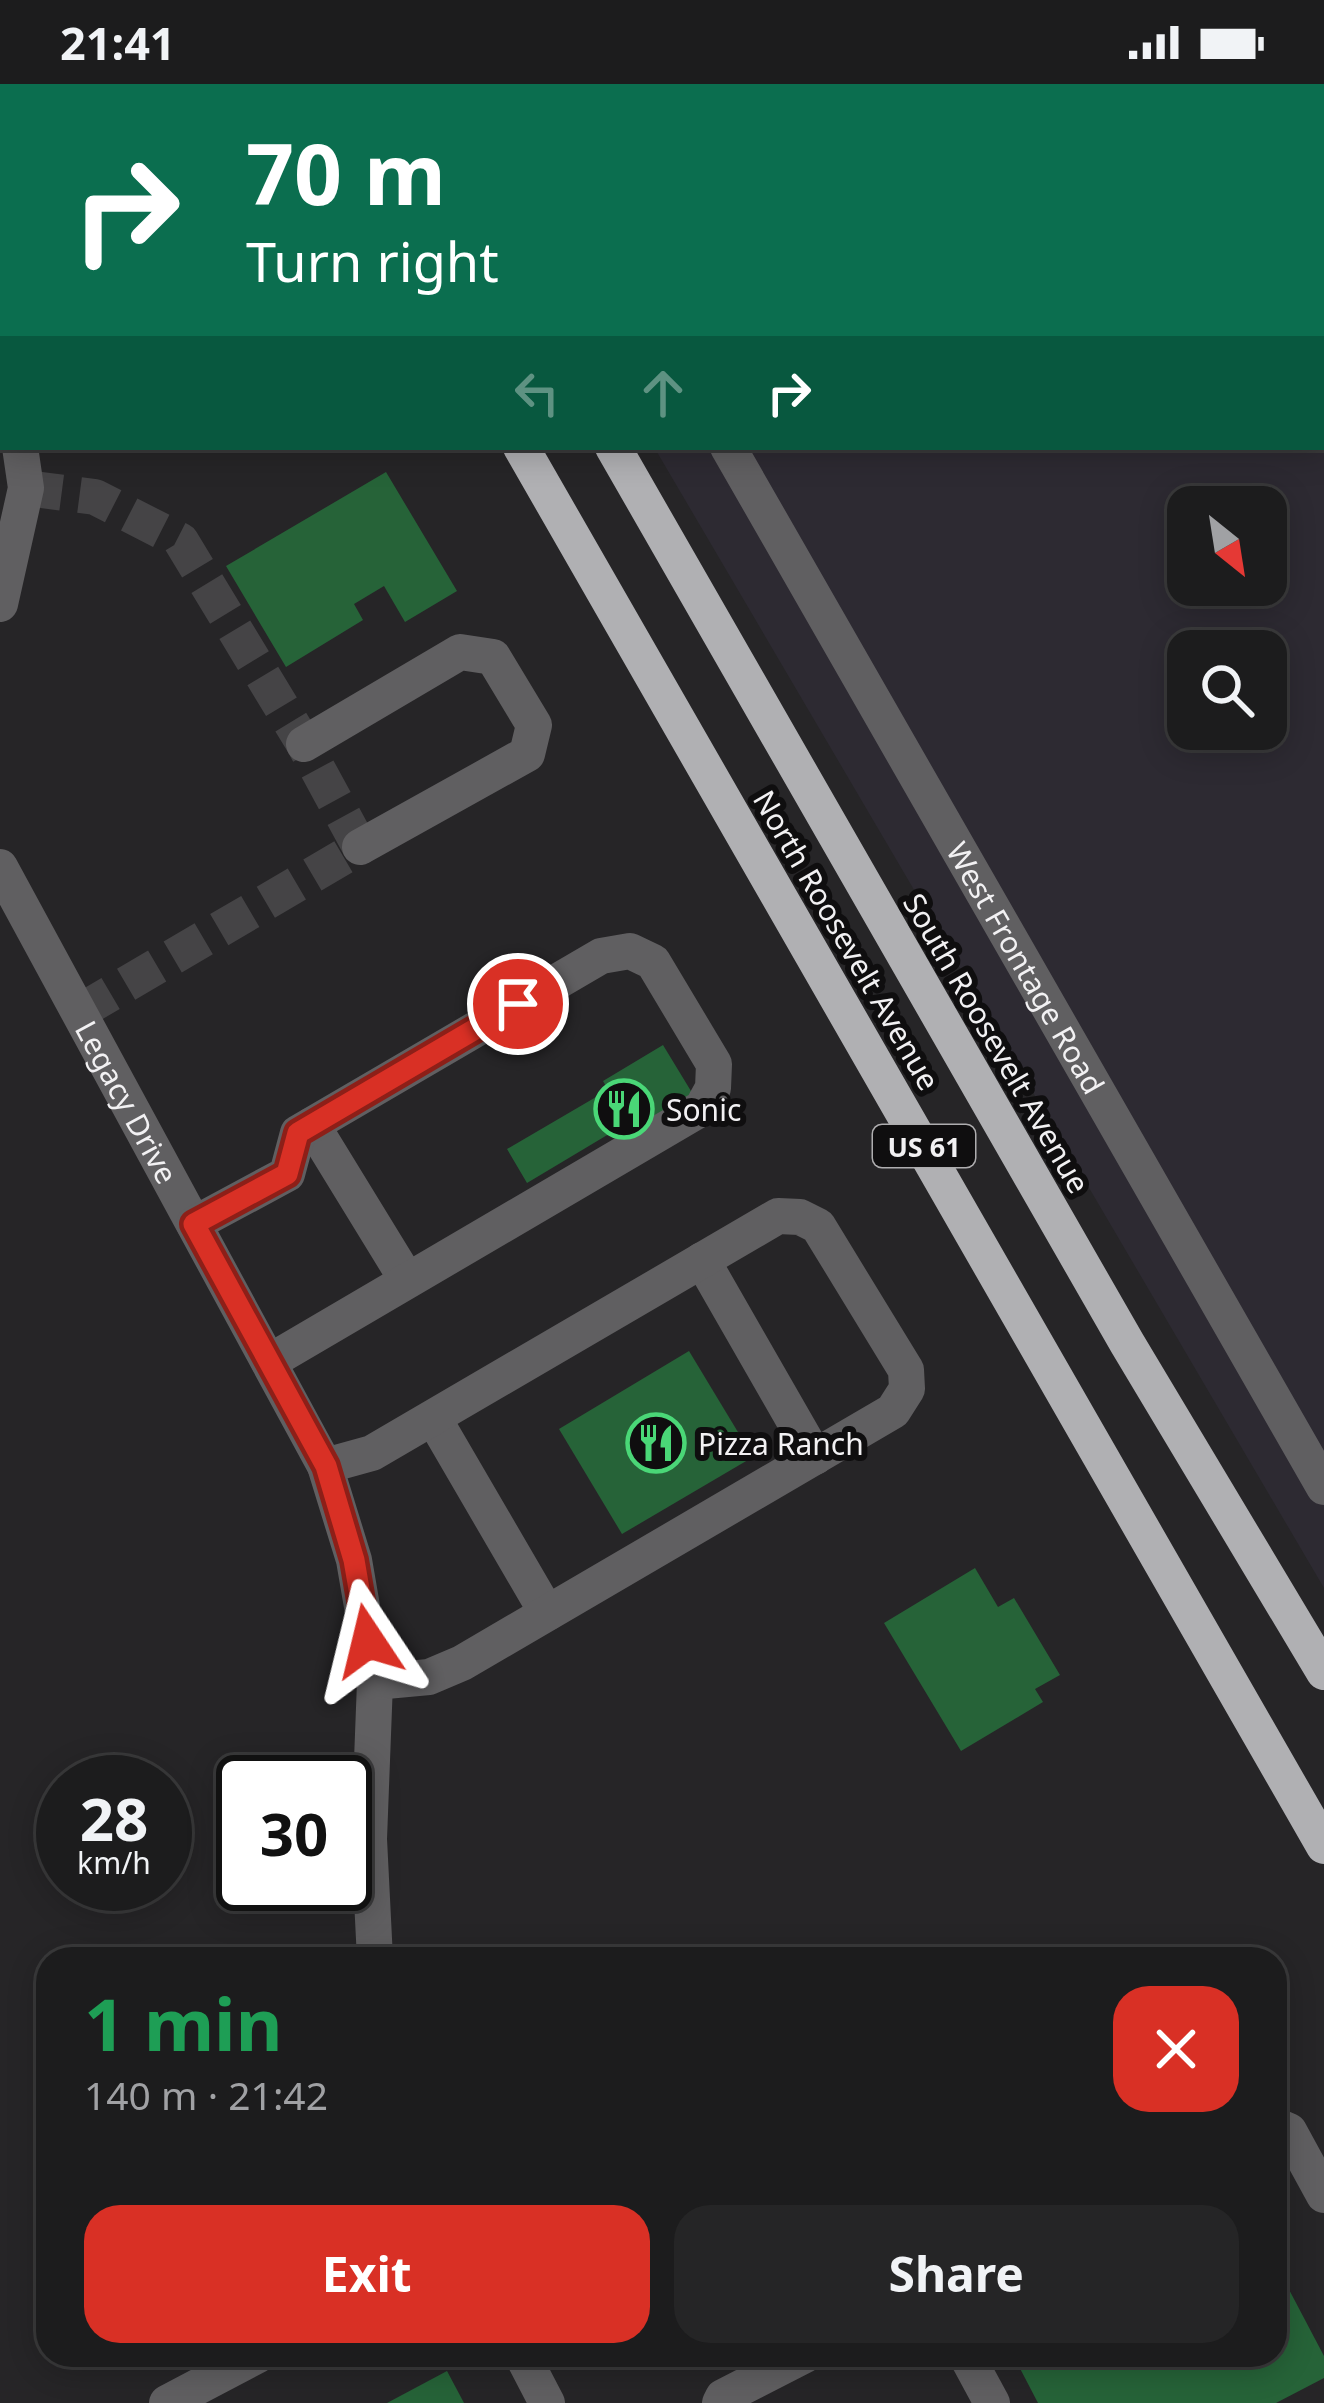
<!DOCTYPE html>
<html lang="en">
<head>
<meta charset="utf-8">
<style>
  :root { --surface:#1c1c1d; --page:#252526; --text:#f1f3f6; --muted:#a0a1a4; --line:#3a3a3b; --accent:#d93025 }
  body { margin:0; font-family:"Noto Sans",sans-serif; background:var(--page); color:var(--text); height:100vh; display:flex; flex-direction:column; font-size:45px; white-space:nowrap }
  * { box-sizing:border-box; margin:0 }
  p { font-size:39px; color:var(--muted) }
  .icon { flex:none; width:66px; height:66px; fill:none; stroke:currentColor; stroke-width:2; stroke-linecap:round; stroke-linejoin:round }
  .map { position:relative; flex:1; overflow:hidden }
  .drawer { position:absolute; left:36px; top:1863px; width:1251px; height:420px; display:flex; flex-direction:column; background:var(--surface); border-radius:36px; box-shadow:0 6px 30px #0003,0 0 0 3px var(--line) }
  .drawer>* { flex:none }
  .banner { position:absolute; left:0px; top:0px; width:1326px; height:366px; box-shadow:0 6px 30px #0003,0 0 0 3px var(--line); background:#0b6e4f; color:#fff; overflow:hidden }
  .needle { width:78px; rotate:150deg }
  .tools { position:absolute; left:1167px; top:402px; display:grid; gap:24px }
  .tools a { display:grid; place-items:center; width:120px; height:120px; border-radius:24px; background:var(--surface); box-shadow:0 6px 30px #0003,0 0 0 3px var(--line); font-size:60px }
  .speed { position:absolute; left:36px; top:1671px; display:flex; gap:24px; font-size:60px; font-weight:700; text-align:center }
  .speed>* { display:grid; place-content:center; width:156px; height:156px; border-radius:50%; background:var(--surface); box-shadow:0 6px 30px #0003,0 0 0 3px var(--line); line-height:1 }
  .speed small { font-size:30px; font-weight:400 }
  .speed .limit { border:6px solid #111; border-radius:18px; background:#fff; color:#111 }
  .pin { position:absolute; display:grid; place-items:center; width:102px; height:102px; color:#fff; margin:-51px; border:6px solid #fff; border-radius:50%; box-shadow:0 3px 12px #0007 }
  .me { position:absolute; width:132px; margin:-66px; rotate:350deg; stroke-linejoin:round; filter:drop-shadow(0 0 9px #0008) }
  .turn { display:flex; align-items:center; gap:42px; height:252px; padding:0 48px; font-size:54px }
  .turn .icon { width:156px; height:156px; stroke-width:2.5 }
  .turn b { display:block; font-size:84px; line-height:102px }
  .lanes { display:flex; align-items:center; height:114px; padding:0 48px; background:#0003; justify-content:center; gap:60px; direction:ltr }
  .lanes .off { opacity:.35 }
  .round { display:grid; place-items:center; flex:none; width:126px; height:126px; border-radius:36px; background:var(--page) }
  .head { display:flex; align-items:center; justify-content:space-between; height:204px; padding:0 48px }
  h1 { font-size:72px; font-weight:700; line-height:90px; color:#1e9e55 }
  .action { display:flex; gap:24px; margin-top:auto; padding:24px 48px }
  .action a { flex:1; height:138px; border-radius:36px; background:var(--accent); color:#fff; font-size:48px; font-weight:700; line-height:138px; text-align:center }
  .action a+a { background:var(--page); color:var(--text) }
  .status { display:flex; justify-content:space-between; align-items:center; height:84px; padding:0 60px; background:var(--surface); direction:ltr }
  .status svg { height:33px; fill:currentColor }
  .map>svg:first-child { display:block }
</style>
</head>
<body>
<div class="status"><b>21:41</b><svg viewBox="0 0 49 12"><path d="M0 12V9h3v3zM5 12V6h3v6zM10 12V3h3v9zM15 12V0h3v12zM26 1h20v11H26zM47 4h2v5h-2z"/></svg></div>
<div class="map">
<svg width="1324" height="2319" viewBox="0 0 1324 2319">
  <rect width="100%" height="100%" fill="#262527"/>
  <path fill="#2d2a32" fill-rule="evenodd" d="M458 0H1324V1504L654 363H1323V3ZM1188 423H1266V501H1188ZM1188 567H1266V645H1188Z"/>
  <g fill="#266338">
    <polygon points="386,388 457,507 405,538 384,502 354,520 363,536 286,583 226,482"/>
    <polygon points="663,961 694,1012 635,1048 629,1038 527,1099 507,1065 608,1006 603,997"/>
    <polygon points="689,1267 753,1373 622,1450 559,1345"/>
    <polygon points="975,1484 998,1523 1014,1514 1060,1591 1035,1605 1043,1618 961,1667 884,1539"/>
    <polygon points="1275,2179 1324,2272 1324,2294 1276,2319 1038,2319 1013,2271 1275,2271"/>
    <polygon points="447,2287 464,2319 387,2319"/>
  </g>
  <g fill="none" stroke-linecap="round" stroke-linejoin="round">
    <polyline stroke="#454446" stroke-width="36" stroke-dasharray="36 18" stroke-linecap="butt" points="26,404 95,413 181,457 304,660 360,763 79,928"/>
    <g stroke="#605f61" stroke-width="36">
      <polyline points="233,3 238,0"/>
      <polyline points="660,3 661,0"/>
      <polyline points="0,143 3,141"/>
      <polyline points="0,268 3,274"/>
      <path id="s1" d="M728 363 1324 1403"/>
      <polyline points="0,520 26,404 20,363"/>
      <polyline points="304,660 460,568 493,573 534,641 527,670 360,763"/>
      <path id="s2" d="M0 783 325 1382 354 1476 375 1598 369 1755 375 1875"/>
      <polyline points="312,1041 407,1196"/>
      <polyline points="194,1140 287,1090 298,1049 601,872 630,867 653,878 714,980 713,1004 702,1024 269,1278"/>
      <polyline points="702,1176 815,1373"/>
      <polyline points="434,1335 547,1529"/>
      <polyline points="325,1382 372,1369 778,1132 800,1133 818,1142 906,1286 907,1305 893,1327 462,1579 429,1593 375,1598"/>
      <polyline points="1275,2041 1289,2047 1324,2111"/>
      <polyline points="522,2271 547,2319"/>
      <polyline points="966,2271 992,2319"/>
      <polyline points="167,2319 258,2271"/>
      <polyline points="720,2319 723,2313 805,2271"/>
    </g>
    <g stroke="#b0b0b3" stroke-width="36">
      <polyline points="312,0 314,3"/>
      <polyline points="404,0 406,3"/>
      <polyline points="521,363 1324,1762"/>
      <polyline points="613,363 1127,1259 1324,1588"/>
    </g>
  </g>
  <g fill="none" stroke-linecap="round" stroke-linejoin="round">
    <g stroke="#8d1f18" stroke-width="30">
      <polyline id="route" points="368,1557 354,1476 326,1382 194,1140 287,1090 298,1049 518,920"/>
    </g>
    <use href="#route" stroke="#d93025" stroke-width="21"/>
  </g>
  <defs>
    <g id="restaurant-ring" transform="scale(3)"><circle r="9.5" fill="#0f0e0f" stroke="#4ad777" stroke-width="1.5"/><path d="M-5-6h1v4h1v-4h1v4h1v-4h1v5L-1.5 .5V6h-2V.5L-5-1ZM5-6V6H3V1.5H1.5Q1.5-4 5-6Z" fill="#4ad777"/></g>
  </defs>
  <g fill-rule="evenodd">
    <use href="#restaurant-ring" x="624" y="1025"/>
    <use href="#restaurant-ring" x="656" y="1359"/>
  </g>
  <g text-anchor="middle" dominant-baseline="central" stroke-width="12" stroke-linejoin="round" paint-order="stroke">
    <rect fill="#0f0e0f" stroke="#aeadaf" stroke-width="3" x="873" y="1041" width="102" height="42" rx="9"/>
    <g font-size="27" font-weight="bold" fill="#f2f1f3">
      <text x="924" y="1062">US 61</text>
    </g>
    <g font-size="30" fill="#f2f1f3" stroke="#0f0e0f">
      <text transform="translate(847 856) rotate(60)">North Roosevelt Avenue</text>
      <text stroke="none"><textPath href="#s1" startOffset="600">West Frontage Road</textPath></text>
      <text transform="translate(997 959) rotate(60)">South Roosevelt Avenue</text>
      <text stroke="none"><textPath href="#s2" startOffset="267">Legacy Drive</textPath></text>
    </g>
    <g font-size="30" fill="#f2f1f3" stroke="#0f0e0f" text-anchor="start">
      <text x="666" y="1025">Sonic</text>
      <text x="698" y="1359">Pizza Ranch</text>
    </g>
  </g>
</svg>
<div class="tools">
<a><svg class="needle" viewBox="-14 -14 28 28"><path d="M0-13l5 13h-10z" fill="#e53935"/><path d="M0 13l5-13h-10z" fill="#a0a1a4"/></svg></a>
<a><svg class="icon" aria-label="search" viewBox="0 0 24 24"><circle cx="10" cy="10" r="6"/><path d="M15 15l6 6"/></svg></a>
</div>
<div class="speed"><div>28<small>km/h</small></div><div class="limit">30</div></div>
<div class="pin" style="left:518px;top:920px;background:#d93025"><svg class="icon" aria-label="arrive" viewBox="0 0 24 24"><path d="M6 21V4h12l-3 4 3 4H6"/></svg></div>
<svg class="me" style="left:368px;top:1557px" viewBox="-20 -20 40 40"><path d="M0-17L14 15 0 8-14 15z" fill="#d93025" stroke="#fff" stroke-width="4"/></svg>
<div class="banner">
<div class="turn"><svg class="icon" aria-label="right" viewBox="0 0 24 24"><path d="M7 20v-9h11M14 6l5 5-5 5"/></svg><div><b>70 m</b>Turn right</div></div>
<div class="lanes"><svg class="icon off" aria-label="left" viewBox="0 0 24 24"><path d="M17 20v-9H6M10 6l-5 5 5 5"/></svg><svg class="icon off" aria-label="ahead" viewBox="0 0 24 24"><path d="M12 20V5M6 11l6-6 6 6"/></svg><svg class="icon" aria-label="right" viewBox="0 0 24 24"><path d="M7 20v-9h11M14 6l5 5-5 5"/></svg></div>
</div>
<section class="drawer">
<div class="head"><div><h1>1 min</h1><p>140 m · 21:42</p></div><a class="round" style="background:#d93025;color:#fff"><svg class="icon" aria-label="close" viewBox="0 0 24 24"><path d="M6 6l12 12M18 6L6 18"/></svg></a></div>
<div class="action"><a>Exit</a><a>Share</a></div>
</section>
</div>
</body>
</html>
